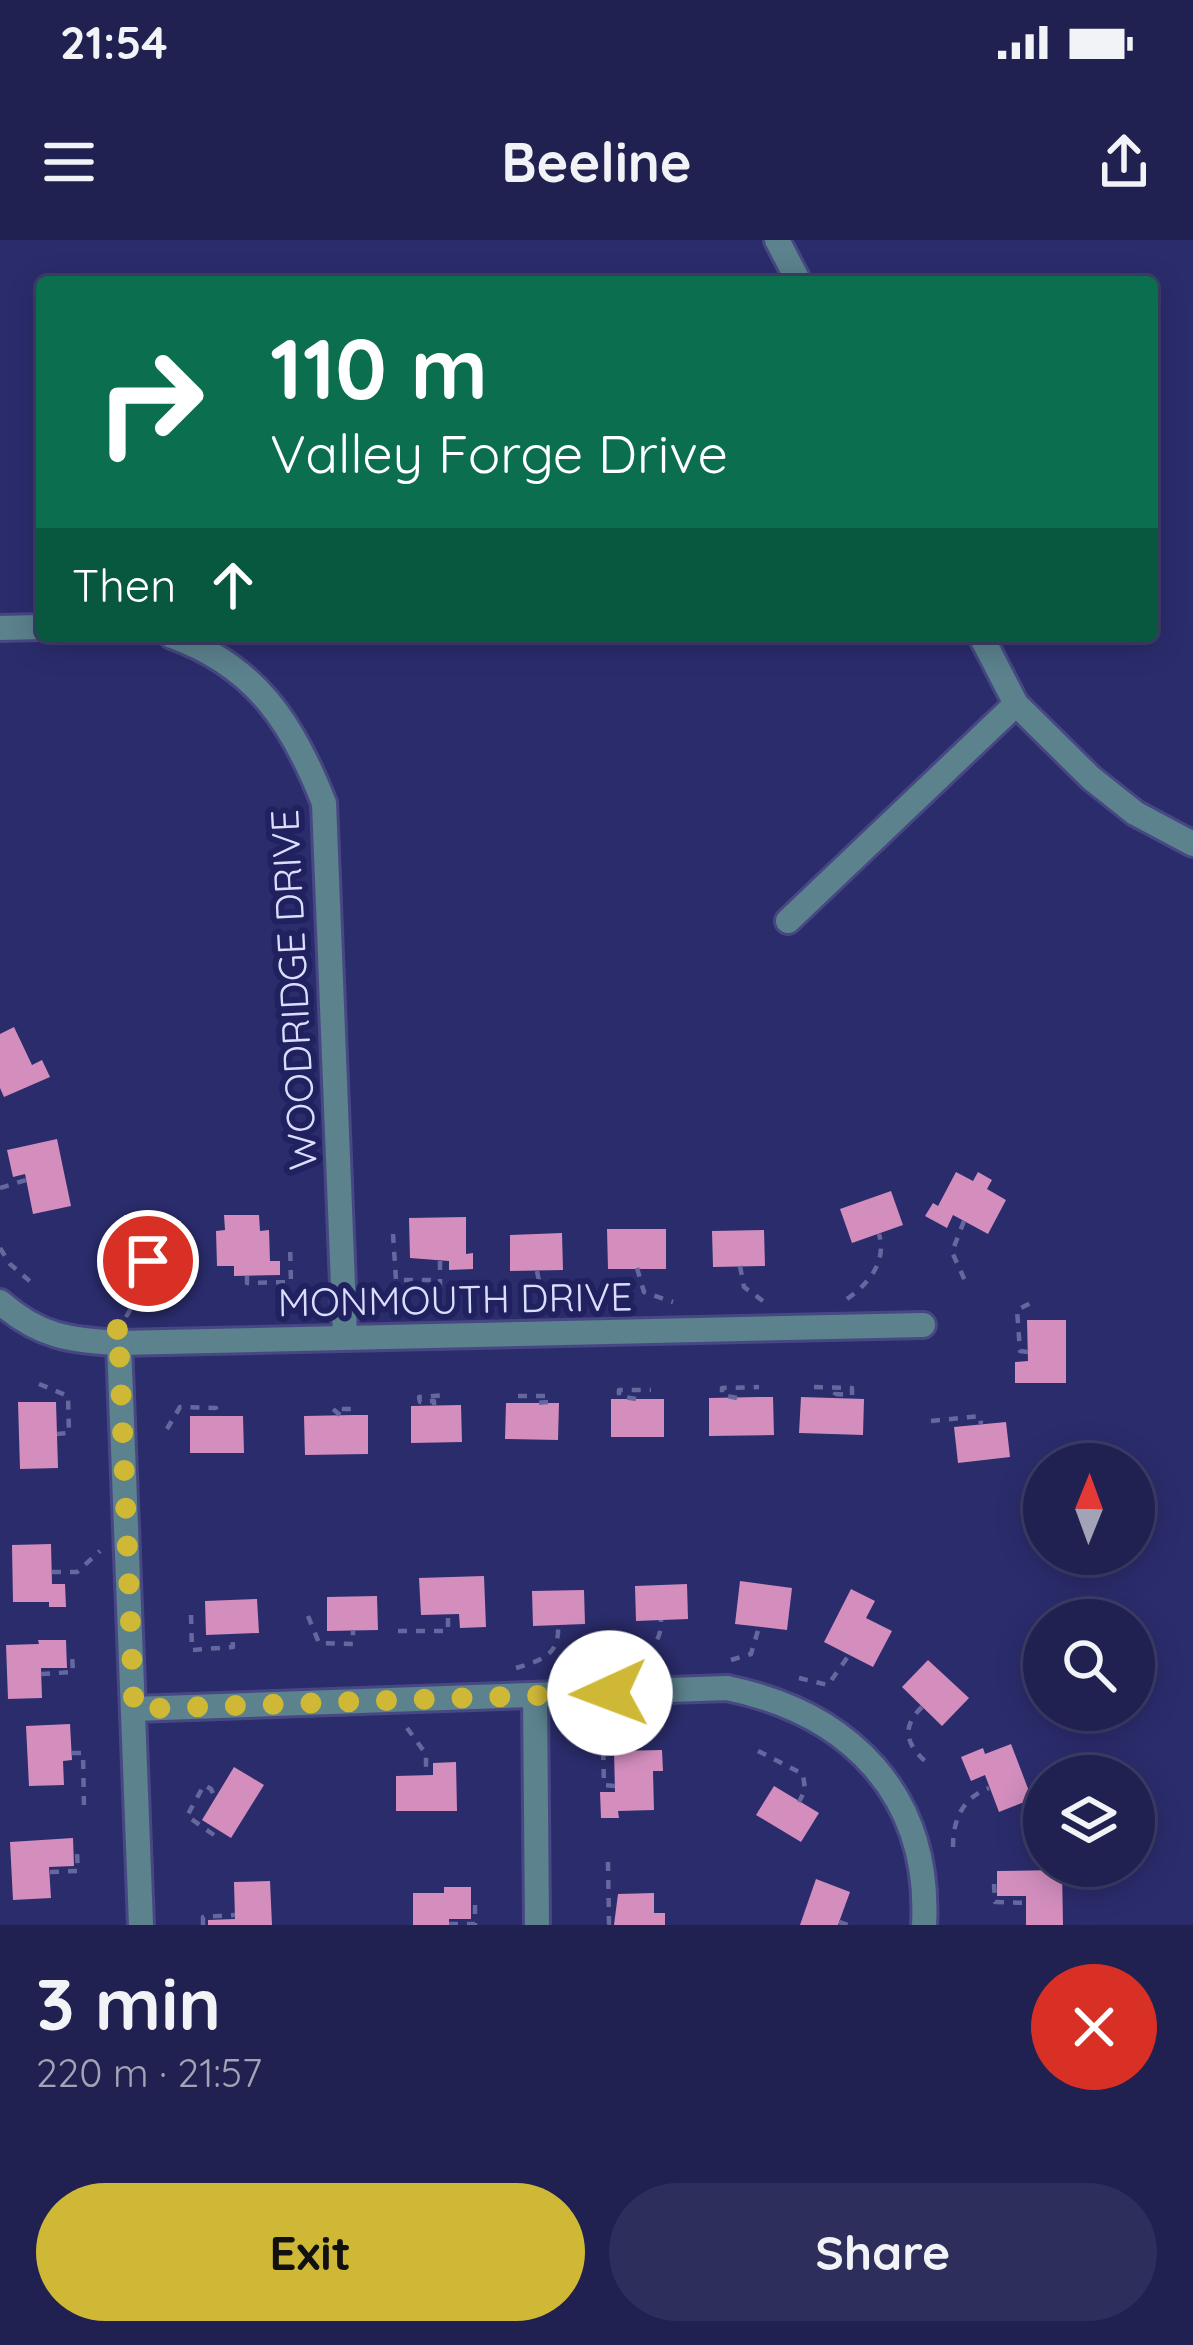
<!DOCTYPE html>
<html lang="en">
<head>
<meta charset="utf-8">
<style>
  :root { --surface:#202151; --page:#2d2e5b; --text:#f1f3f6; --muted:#a2a3b7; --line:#3d3e68; --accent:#d0b837 }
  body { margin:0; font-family:Quicksand,sans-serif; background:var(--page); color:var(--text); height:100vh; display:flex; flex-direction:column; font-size:45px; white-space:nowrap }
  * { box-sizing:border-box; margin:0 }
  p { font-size:39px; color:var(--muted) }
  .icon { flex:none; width:66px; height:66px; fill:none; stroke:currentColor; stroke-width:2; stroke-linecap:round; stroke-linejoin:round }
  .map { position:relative; height:1685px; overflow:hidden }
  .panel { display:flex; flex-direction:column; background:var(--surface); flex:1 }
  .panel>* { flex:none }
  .top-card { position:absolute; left:36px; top:36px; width:1122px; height:366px; border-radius:12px; box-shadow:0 6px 30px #0003,0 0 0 3px var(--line); background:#0b6e4f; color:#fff; overflow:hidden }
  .needle { width:78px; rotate:1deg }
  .buttons { position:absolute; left:1023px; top:1203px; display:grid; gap:24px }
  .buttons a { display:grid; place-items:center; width:132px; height:132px; border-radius:50%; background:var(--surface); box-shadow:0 6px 30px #0003,0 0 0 3px var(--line); font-size:60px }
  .pin { position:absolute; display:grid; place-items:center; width:102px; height:102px; color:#fff; margin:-51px; border:6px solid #fff; border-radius:50%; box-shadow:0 3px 12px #0007 }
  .me { position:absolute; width:132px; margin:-66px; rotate:268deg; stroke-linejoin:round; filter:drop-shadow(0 0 9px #0008) }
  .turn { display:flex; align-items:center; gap:42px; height:252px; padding:0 36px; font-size:54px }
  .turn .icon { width:156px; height:156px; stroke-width:2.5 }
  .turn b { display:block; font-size:84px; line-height:102px }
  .then { display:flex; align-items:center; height:114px; padding:0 36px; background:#0003; gap:24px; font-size:45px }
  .round { display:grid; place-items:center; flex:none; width:126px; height:126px; border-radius:63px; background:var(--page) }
  .summary { display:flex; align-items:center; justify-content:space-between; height:204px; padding:0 36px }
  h1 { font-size:72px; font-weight:700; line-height:90px }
  .cta { display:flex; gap:24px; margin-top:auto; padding:24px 36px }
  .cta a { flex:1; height:138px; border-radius:72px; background:var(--accent); color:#111; font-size:48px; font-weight:700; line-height:138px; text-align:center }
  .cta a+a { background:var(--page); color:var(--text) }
  .status { display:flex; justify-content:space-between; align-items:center; height:84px; padding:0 60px; background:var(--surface); direction:ltr }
  .status svg { height:33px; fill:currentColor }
  header { display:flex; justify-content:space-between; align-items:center; height:156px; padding:0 36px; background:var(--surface); font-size:54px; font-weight:700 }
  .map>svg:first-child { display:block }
</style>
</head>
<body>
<div class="status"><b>21:54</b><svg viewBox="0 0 49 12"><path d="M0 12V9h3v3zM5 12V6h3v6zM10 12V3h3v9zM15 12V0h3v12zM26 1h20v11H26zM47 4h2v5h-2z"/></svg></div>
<header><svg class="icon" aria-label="menu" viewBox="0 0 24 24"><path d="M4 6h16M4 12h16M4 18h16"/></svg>Beeline<svg class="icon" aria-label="share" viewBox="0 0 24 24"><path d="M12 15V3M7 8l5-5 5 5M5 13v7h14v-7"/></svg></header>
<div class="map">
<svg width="1193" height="1685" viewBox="0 0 1193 1685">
  <rect width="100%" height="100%" fill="#2b2c6c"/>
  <g fill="#d38ebe">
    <polygon points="14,787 32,825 42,820 50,837 4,857 0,848 0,794"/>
    <polygon points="57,899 71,966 33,974 25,934 13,937 7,910"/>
    <polygon points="956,932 973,941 978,932 992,940 987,949 1006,960 988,994 953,975 947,988 925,976 933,963 938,966"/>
    <polygon points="891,951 903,985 852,1003 840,969"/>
    <polygon points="124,975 181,981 177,1016 184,1017 182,1036 156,1034 157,1022 120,1015"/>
    <polygon points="224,975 259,975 260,991 269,990 270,1021 280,1021 280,1035 234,1036 234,1026 217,1026 216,991 225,990"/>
    <polygon points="466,977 466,1014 473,1013 473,1029 449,1030 449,1021 410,1018 409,978"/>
    <polygon points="607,989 666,989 666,1029 608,1029"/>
    <polygon points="764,990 765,1026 713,1027 712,991"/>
    <polygon points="562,993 563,1030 510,1031 510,995"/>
    <polygon points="1027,1080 1066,1080 1066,1143 1015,1143 1015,1122 1028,1121"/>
    <polygon points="759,1157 773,1157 774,1195 709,1196 709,1158"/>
    <polygon points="801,1157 864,1159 863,1195 799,1193"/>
    <rect x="611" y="1159" width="53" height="38"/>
    <polygon points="18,1162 56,1162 58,1228 20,1229"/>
    <polygon points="506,1163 559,1163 558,1200 505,1199"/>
    <polygon points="461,1165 462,1202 411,1203 411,1166"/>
    <polygon points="354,1175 368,1175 368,1214 305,1215 304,1176"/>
    <polygon points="190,1176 243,1176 244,1213 190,1213"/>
    <polygon points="1006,1182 1010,1217 958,1223 954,1187"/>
    <polygon points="51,1304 52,1344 65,1344 66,1367 49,1367 49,1362 13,1362 12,1305"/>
    <polygon points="484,1336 486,1387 460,1388 459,1374 421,1375 419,1338"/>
    <polygon points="740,1341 792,1348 787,1390 735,1384"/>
    <polygon points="687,1344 688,1379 636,1381 635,1346"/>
    <polygon points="851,1349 875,1361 866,1378 892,1391 873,1427 824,1402"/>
    <polygon points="584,1350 585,1384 533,1386 532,1351"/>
    <polygon points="377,1356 378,1390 327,1391 327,1357"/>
    <polygon points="257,1359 259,1393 206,1395 205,1361"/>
    <polygon points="38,1400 66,1400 67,1428 41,1428 42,1458 8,1459 6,1405 39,1404"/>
    <polygon points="928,1420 969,1458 942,1486 902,1447"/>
    <polygon points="70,1484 72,1520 63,1521 64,1545 29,1546 26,1486"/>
    <polygon points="1011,1504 1032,1559 999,1572 985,1535 971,1541 961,1517 983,1508 985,1514"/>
    <polygon points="662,1510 663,1531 653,1531 654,1570 618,1571 619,1578 601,1578 600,1552 615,1552 614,1511"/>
    <polygon points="456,1522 457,1571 396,1571 396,1536 433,1535 433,1523"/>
    <polygon points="234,1527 264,1545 231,1598 202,1580"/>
    <polygon points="774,1546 819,1573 801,1602 756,1575"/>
    <polygon points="73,1598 74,1626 49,1627 51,1658 13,1660 10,1602"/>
    <polygon points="1062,1630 1063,1685 1026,1685 1026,1656 997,1656 997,1631"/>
    <polygon points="816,1639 850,1652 838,1685 800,1685"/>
    <polygon points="270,1641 272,1685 208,1685 208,1680 235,1679 234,1642"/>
    <polygon points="444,1647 471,1647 471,1679 449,1679 449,1685 413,1685 413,1653 444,1653"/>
    <polygon points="654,1653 654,1673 665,1673 665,1685 614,1685 618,1654"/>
  </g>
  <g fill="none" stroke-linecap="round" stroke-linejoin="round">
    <g stroke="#474883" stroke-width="30">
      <g id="street">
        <polyline points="777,0 799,42"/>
        <polyline points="0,388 42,387"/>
        <path d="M172 396C256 426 293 484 324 563L345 1096"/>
        <polyline points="981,396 1016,464 1091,538 1135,573 1193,604"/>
        <polyline points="788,681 1016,464"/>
        <path d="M0 1062C40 1097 69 1100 119 1103L923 1085"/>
        <polyline points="119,1103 141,1685"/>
        <polyline points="535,1456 537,1685"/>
        <path d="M134 1469 727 1448C850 1473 931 1555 924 1685"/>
      </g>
    </g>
    <g stroke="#66689d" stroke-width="4.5" stroke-dasharray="9 9" stroke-linecap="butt">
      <polyline points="0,948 26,940"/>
      <polyline points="964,981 952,1012 967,1045"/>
      <polyline points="393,994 396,1040 440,1040"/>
      <polyline points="0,1008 10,1024 32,1043"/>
      <polyline points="440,1021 440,1071"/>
      <polyline points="740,1026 744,1047 763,1061"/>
      <polyline points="637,1028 644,1052 673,1062"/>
      <polyline points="537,1031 541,1051 557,1065"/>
      <polyline points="247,1036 247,1043 291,1042 290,1006"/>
      <path d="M847 1059C869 1043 887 1022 879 994"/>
      <polyline points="126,1077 141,1051 147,1021"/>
      <polyline points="1028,1112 1020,1111 1017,1070 1037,1060"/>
      <polyline points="39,1144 68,1156 69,1193 57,1194"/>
      <polyline points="814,1147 852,1148 852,1155 835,1154 835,1158"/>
      <polyline points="518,1156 548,1156 548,1162 534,1163"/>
      <polyline points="737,1158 722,1155 722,1148 759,1147"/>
      <polyline points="636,1159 619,1156 619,1150 651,1150"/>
      <polyline points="434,1166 434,1161 420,1162 419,1157 448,1155"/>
      <polyline points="340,1175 333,1169 354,1169"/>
      <polyline points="931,1181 980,1176 981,1184"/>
      <polyline points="167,1189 180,1167 216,1168 216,1176"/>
      <polyline points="52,1332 77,1332 100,1311"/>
      <polyline points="191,1375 192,1410 233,1407 232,1394"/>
      <polyline points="308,1376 319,1403 353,1404 353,1390"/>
      <polyline points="398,1391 448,1391 448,1374"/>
      <polyline points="731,1420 751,1414 759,1387"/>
      <path d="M610 1422C637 1416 662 1412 661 1380"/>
      <path d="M516 1428C542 1420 560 1415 558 1385"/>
      <polyline points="41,1434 73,1432 72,1414"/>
      <polyline points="799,1438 828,1445 849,1415"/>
      <path d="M922 1467C902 1486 905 1503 925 1521"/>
      <polyline points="407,1488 426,1514 426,1535"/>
      <polyline points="758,1511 803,1534 805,1550 799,1562"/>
      <polyline points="72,1513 83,1513 84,1568"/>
      <polyline points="615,1546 604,1545 603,1505 634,1504"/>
      <polyline points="214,1595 187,1576 204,1545 211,1549 215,1558"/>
      <path d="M953 1607C953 1580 962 1558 989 1548"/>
      <polyline points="608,1622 609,1683 614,1682"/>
      <polyline points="50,1632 78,1631 77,1613"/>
      <polyline points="994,1644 995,1662 1026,1663"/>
      <polyline points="839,1682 848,1685"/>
      <polyline points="449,1684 475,1684 475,1662"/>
      <polyline points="203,1685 203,1677 235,1675"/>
    </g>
    <use href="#street" stroke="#5b828d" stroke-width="24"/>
  </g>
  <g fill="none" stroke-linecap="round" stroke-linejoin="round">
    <polyline stroke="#d0b837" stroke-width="21" stroke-dasharray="0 37.8" points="148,1021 140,1051 110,1102 119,1103 134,1469 610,1453"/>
  </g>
  <g text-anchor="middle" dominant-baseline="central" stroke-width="12" stroke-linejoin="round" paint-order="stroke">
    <g font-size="39" fill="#d9defd" stroke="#222160">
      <text transform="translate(293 750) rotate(-93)">WOODRIDGE DRIVE</text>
      <text transform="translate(455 1059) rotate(-1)">MONMOUTH DRIVE</text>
    </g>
  </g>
</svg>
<div class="buttons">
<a><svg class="needle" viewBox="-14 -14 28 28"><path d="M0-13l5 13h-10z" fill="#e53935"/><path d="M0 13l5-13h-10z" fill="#a2a3b7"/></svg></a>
<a><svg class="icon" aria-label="search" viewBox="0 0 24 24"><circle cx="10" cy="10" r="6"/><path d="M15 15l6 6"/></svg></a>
<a><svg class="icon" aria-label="layers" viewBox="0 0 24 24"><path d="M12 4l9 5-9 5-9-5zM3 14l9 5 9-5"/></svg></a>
</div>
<div class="pin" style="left:148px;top:1021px;background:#d93025"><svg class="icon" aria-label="arrive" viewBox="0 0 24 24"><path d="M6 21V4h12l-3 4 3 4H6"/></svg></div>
<svg class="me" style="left:610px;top:1453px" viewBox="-20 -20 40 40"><circle r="19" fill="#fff"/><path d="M0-13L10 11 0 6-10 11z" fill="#d0b837"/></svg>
<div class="top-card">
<div class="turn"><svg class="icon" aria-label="right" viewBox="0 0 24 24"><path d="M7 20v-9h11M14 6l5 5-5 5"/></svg><div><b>110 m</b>Valley Forge Drive</div></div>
<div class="then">Then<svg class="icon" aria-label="ahead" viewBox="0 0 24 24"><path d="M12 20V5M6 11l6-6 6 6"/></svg></div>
</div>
</div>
<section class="panel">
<div class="summary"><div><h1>3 min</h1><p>220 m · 21:57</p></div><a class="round" style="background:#d93025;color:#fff"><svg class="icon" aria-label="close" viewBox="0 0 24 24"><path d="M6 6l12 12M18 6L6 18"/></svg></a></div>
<div class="cta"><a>Exit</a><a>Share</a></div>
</section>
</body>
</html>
